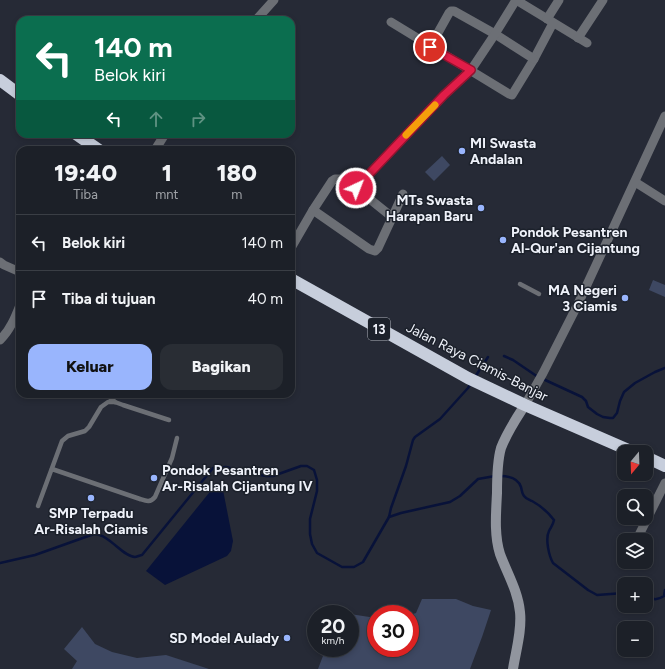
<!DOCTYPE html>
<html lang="id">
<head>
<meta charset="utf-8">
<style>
  :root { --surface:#1c2028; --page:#292d34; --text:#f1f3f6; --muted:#a0a3a8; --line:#3a3e45; --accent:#99b5fd }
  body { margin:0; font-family:Figtree,sans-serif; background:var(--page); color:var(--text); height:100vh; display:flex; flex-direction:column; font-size:15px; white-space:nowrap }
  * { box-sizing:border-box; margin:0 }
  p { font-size:13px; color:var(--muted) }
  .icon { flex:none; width:22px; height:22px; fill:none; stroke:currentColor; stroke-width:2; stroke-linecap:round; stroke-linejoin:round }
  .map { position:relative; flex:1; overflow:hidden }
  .details { position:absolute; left:16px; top:146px; width:279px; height:252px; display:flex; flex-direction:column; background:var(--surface); border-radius:12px; box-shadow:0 2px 6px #0003,0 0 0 1px var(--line) }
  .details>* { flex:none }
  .banner { position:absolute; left:16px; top:16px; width:279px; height:122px; border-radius:12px; box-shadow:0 2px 6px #0003,0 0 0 1px var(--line); background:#0b6e4f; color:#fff; overflow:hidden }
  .needle { width:26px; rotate:199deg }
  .fabs { position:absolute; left:617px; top:445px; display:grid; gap:8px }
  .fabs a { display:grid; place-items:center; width:36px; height:36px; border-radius:8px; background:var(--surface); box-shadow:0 2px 6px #0003,0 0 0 1px var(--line); font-size:20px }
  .speed { position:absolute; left:307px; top:605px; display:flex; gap:8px; font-size:20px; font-weight:700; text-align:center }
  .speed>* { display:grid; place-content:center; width:52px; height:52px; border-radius:50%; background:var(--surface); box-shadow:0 2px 6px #0003,0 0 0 1px var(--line); line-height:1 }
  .speed small { font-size:10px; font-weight:400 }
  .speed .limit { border:6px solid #d22; background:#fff; color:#111 }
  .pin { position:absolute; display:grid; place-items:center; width:34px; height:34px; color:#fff; margin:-17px; border:2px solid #fff; border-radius:50%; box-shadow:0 1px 4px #0007 }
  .me { position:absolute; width:44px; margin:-22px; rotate:43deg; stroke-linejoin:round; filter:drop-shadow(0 0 3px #0008) }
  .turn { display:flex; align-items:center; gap:14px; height:84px; padding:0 12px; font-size:18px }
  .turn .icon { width:52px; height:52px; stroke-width:2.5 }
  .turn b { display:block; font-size:28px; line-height:34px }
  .lanes { display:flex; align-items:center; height:38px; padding:0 12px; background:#0003; justify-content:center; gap:20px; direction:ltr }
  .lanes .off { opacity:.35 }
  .eta { display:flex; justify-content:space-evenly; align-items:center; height:68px; text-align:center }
  .eta b { font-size:24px; font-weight:800; line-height:28px }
  .action { display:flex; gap:8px; margin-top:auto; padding:8px 12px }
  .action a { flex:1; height:46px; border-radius:12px; background:var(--accent); color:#111; font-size:16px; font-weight:800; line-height:46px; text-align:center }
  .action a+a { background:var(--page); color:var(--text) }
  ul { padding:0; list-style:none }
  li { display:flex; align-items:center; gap:12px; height:56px; padding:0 12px; border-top:1px solid var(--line) }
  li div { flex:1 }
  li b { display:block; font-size:15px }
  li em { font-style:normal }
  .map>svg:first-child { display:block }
</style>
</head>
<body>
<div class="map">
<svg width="665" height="669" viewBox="0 0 665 669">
  <rect width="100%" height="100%" fill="#262a36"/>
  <g fill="#3e4862">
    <polygon points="442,156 450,165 434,181 425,172"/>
    <polygon points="653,280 665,285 665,297 649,290"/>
    <polygon points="422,599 456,599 473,606 491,610 482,637 470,669 318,669 326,648 350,648 350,614 376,618 376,648 410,648 410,615 416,613"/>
    <polygon points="82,627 95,644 112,652 137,658 166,655 209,669 72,669 77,661 64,649"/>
  </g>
  <polygon fill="#081239" points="217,483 221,483 222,485 233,541 231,551 227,556 165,585 146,571"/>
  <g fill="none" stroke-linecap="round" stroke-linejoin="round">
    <g stroke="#081239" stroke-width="2.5">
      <polyline points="504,356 513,360 538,377"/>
      <polyline points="475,377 488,357"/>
      <polyline points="543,379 582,397 586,401 588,407 597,414 603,417 610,418 613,418 617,413 620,401 624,392 635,383 655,372 665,368"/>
      <path d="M500 476C509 476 518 478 521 487 522 491 522 494 524 496 526 499 530 500 532 501 541 506 548 512 554 520 553 525 551 527 549 531 545 539 549 556 553 563L588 590 597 595 624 593"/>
      <polyline points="389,517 391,508 406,466 413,440 415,437 440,419 468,388 471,383"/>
      <path d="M0 563 35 555 94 534C109 534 123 557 135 557 136 557 141 555 142 555L213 468 226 467 245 472 266 476H273L301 466H307L314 470 317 480V491L310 519V534L312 544 317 553 342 567H354L363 562 389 517 401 513 450 502 460 496 478 479 495 476"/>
      <path d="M646 597C654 599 656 601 664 596L665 590"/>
    </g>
    <g stroke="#6c6f75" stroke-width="4.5">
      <polyline points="520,284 539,294"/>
      <polyline points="106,394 115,402"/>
      <path d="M52 469 140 499C146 501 150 503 155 497L172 458 177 438"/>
      <polyline points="38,506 62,441 68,436 85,431 89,427 101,407 108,402 115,402 123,405 169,420"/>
    </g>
    <g stroke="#6c6f75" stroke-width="9">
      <polyline points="516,0 587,43"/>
      <polyline points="547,19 559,0"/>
      <polyline points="256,20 274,0"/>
      <polyline points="391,22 509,94 512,95 534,59 553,23"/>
      <polyline points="578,38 603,0"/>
      <polyline points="430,47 449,13 451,11 454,11 495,34 534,59"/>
      <polyline points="155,150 165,134"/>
      <polyline points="635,182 665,201"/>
      <polyline points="356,188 444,95 471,70 495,34 516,0"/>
      <polyline points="313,210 369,249 375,251 378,248 403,194"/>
      <polyline points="291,248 313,210 332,181 335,179 339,179 356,188 392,217"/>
      <polyline points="0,262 4,265 20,272"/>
      <path d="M0 340C10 330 15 318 20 305"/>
      <polyline points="525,405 543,373 578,304 665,116"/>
      <polyline points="638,537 665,483"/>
    </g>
    <path stroke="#91959e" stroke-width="10" d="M513 669C516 650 522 631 520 612 518 591 507 573 500 554 494 535 496 513 497 493 497 478 497 462 501 448 507 432 516 419 525 405"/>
    <g stroke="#c7cedc" stroke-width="12">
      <polyline points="0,80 20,95"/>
      <polyline points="76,134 99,150"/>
      <polyline points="291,279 468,378 525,405 633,452"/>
      <polyline points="646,457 665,466"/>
    </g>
  </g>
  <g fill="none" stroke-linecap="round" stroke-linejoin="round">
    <g stroke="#92132f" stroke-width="10">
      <polyline id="route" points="356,188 444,95 471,70 430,47"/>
    </g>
    <use href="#route" stroke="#e11d48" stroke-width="7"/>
    <polyline stroke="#f59e0b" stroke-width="7" points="406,135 435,105"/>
  </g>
  <g fill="#99b5fd" stroke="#1c212b" stroke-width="1.5">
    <circle cx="462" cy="151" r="4"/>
    <circle cx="481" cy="208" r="4"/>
    <circle cx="503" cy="240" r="4"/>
    <circle cx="625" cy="298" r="4"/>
    <circle cx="154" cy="478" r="4"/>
    <circle cx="91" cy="498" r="4"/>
    <circle cx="287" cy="638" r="4"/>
  </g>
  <g text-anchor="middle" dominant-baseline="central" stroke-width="3" stroke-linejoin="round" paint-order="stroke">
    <rect fill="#1c212b" stroke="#b0b3bc" stroke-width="1" x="368" y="318" width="22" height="22" rx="3"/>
    <g font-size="13" font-weight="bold" fill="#eff2fa">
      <text x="379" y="329">13</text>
    </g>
    <g font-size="14" font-weight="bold" fill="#eff2fa" stroke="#1c212b" text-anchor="start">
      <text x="470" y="143">MI Swasta<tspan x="470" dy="16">Andalan</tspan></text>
      <text x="473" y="200" text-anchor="end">MTs Swasta<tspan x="473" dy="16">Harapan Baru</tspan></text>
      <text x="511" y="232">Pondok Pesantren<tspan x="511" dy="16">Al-Qur'an Cijantung</tspan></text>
      <text x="617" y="290" text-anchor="end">MA Negeri<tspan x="617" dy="16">3 Ciamis</tspan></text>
      <text x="162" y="470">Pondok Pesantren<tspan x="162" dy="16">Ar-Risalah Cijantung IV</tspan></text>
      <text x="91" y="513" text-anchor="middle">SMP Terpadu<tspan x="91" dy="16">Ar-Risalah Ciamis</tspan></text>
      <text x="279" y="638" text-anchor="end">SD Model Aulady</text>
    </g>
    <g font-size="14" fill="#eff2fa" stroke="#1c212b">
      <text transform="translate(477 362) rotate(27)">Jalan Raya Ciamis-Banjar</text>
    </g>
  </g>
</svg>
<div class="fabs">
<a><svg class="needle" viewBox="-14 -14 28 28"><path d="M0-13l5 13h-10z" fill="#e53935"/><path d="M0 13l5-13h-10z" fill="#a0a3a8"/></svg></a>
<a><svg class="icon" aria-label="search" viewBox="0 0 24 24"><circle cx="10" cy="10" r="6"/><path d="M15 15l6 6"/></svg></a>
<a><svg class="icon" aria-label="layers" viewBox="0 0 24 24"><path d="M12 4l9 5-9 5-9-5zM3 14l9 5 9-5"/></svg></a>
<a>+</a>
<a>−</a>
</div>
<div class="speed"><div>20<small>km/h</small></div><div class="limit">30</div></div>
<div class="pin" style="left:430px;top:47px;background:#d93025"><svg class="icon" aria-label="arrive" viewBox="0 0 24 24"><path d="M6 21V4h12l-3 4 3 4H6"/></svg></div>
<svg class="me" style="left:356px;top:188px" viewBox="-20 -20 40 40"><circle r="17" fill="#e11d48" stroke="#fff" stroke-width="3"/><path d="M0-11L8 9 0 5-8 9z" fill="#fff"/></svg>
<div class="banner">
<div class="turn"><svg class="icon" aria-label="left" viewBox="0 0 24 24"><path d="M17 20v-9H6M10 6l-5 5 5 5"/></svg><div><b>140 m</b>Belok kiri</div></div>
<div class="lanes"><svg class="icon" aria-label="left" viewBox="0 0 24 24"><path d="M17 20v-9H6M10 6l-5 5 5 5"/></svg><svg class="icon off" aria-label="ahead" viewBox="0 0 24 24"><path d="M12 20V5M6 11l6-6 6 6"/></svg><svg class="icon off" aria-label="right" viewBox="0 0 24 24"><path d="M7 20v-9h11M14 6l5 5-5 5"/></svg></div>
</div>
<section class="details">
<div class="eta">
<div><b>19:40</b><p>Tiba</p></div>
<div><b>1</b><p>mnt</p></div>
<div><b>180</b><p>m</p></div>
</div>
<ul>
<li><svg class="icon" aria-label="left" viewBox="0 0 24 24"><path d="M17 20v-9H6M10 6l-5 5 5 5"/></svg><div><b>Belok kiri</b></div><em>140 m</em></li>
<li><svg class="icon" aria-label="arrive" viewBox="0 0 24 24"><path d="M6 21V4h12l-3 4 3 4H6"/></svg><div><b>Tiba di tujuan</b></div><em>40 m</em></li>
</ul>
<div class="action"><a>Keluar</a><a>Bagikan</a></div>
</section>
</div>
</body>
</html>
